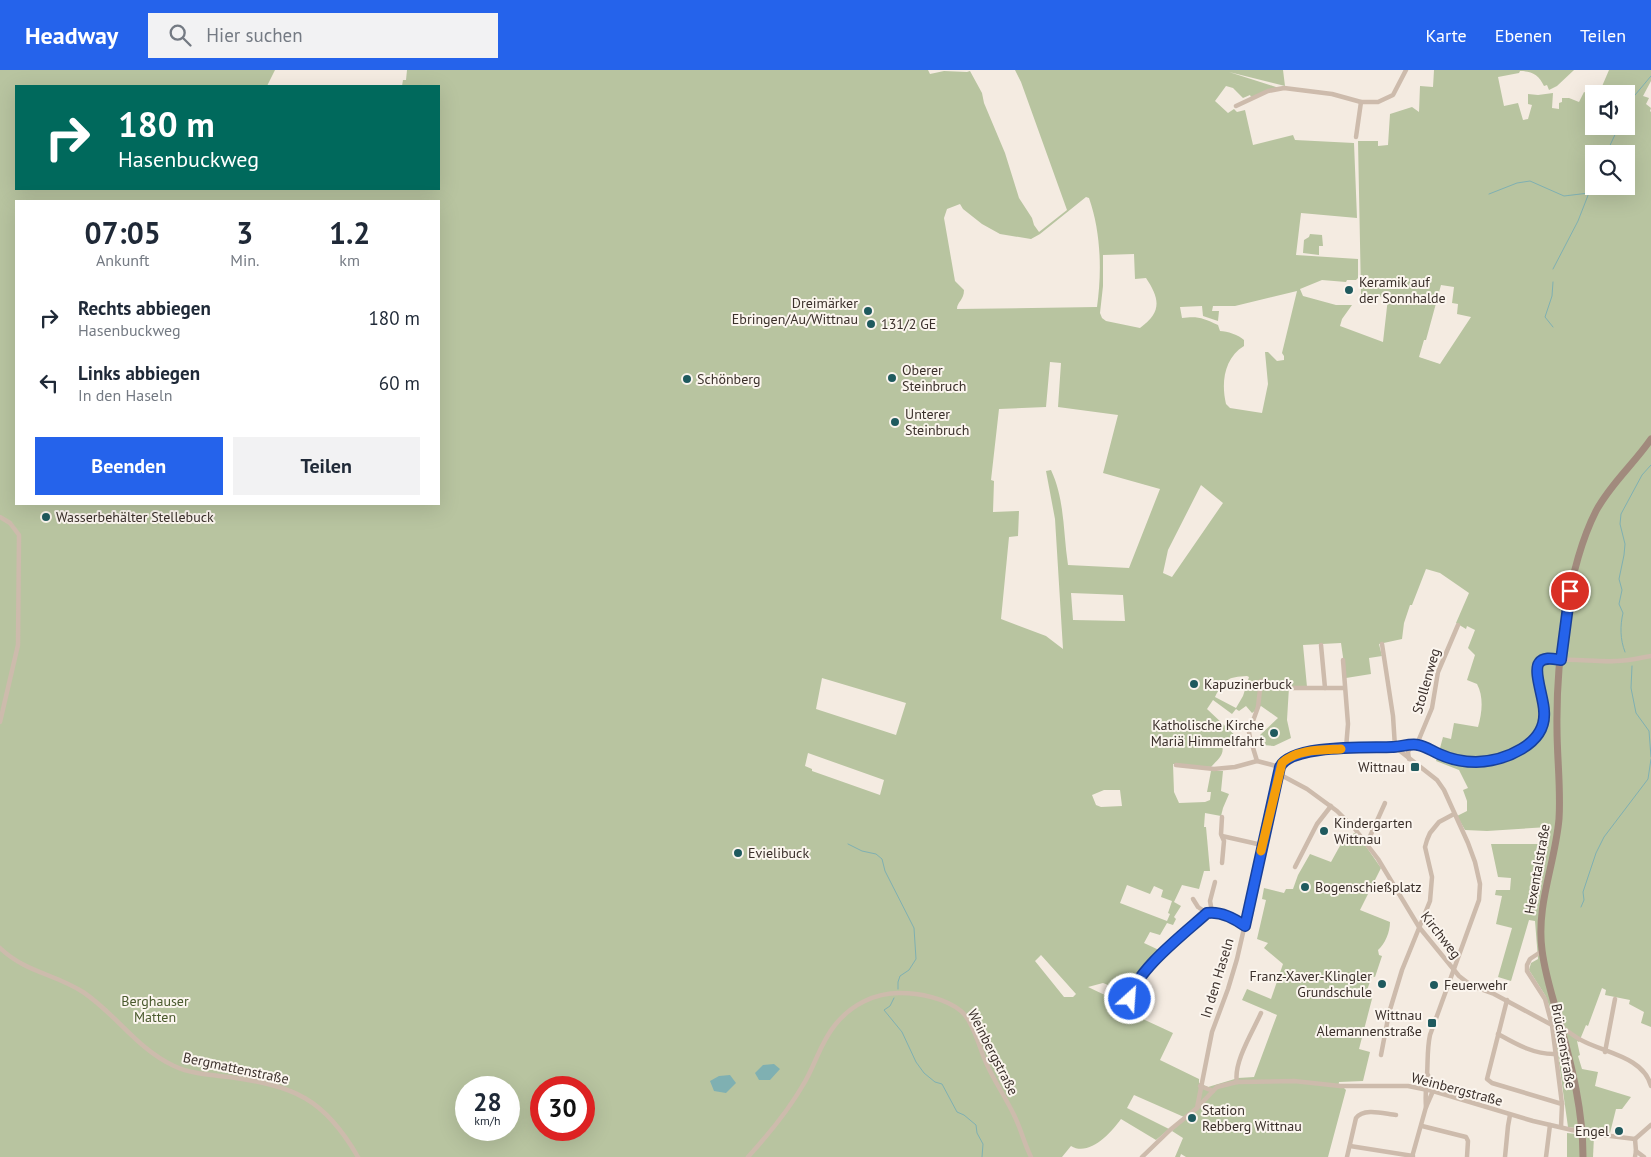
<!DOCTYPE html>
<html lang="de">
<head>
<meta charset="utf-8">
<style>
  :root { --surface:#fff; --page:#f2f2f3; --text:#1f2937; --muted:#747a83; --accent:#2563eb }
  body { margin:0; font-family:"PT Sans",sans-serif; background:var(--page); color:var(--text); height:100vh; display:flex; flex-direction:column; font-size:19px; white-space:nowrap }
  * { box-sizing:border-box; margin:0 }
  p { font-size:16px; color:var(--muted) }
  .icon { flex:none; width:28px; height:28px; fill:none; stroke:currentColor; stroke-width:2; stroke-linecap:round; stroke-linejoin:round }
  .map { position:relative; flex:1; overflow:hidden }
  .sheet { position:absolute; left:15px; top:130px; width:425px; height:305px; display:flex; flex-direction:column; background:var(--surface); border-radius:0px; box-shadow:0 5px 20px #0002 }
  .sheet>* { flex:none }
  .hud { position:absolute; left:15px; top:15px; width:425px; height:105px; border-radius:0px; box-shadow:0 5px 20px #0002; background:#00695c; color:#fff; overflow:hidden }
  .buttons { position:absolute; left:1585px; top:15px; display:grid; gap:10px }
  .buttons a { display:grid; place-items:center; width:50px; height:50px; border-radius:0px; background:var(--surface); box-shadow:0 5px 20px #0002; font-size:25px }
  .speed { position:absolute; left:455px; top:1006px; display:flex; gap:10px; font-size:25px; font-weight:700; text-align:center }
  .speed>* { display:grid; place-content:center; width:65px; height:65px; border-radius:50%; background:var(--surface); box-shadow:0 5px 20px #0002; line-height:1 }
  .speed small { font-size:12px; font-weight:400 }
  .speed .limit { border:8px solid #d22; background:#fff; color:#111 }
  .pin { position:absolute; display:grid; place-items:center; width:42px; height:42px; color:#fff; margin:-21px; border:2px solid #fff; border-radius:50%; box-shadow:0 1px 5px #0007 }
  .me { position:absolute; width:55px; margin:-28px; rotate:26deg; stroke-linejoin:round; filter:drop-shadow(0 0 4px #0008) }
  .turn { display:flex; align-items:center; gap:18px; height:105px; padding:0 20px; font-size:22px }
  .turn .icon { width:65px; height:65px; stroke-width:2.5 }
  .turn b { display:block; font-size:35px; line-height:42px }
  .eta { display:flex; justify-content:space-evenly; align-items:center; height:85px; text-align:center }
  .eta b { font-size:30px; font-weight:800; line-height:35px }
  .button { display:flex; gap:10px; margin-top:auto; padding:10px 20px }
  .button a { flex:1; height:58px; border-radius:0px; background:var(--accent); color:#fff; font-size:20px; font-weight:800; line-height:58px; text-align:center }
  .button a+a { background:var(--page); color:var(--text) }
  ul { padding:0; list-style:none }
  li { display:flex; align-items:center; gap:15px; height:65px; padding:0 20px }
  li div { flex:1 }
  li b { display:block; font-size:19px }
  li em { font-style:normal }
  header { display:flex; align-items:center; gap:30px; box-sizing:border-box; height:70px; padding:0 25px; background:var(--accent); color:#fff }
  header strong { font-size:24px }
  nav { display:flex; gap:28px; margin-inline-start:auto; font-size:18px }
  .search { width:350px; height:45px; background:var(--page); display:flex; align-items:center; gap:12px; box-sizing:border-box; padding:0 18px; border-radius:0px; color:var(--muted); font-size:19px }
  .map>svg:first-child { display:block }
</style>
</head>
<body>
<header>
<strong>Headway</strong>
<div class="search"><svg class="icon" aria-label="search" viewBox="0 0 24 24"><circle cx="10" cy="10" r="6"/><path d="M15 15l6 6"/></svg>Hier suchen</div>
<nav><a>Karte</a><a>Ebenen</a><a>Teilen</a></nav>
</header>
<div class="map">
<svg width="1651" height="1087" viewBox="0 0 1651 1087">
  <rect width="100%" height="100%" fill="#f4ebe1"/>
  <g fill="#b8c4a0" fill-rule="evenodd">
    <path d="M0 0H275L267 16H16V119H439V16H402L403 10H406L407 0H928L930 4 944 1 967 2 970 1 982 23 984 33 1005 83 1019 128 1032 148 1034 155 1039 162 1067 140 1021 12 1015 0H1283L1285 16 1229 2 1279 18 1251 27 1250 25 1243 28 1233 18 1226 16 1215 31 1228 43 1234 39 1237 42 1245 40 1253 75 1293 65 1295 70 1354 73 1357 148 1301 143 1296 185 1358 189V208L1356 210H1347L1346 212 1322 210 1300 219 1303 226 1336 235H1352L1342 249 1340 256 1383 272 1388 228 1361 224 1358 71H1378V76L1388 75 1390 44 1412 37 1419 42 1420 16 1433 17 1434 0H1574L1557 16 1549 20 1547 15 1544 16C1539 5 1532 1 1520 1L1519 3 1498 7 1504 36 1518 33 1523 50 1528 49 1532 35 1528 34V24L1538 25 1553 23 1552 38 1559 39V33L1562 32V28H1569L1579 32 1584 22 1594 26V56H1626V24H1597L1600 21 1609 0H1651V11L1643 26 1649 28 1646 34 1651 38 1650 41 1651 42V957L1641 953 1644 942 1629 934 1630 930 1605 925 1606 920 1602 918 1588 956 1586 955 1579 972 1577 971 1580 985 1578 986 1582 999 1598 1002 1595 1016 1631 1027 1622 1039H1616L1610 1063 1568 1057 1552 943 1545 925 1529 900 1531 893 1538 889 1535 851 1529 850 1511 911 1498 907 1512 858 1496 854 1502 826 1495 825 1496 820H1510L1511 808 1498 807 1491 774H1546L1548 757 1487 761 1465 760 1457 746 1467 741V731L1463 720 1468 718 1459 700 1436 691 1440 682 1436 680 1437 678H1440L1443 667 1451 669 1454 653 1478 657C1482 643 1484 627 1477 614L1467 610 1475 585 1468 578 1475 560 1467 556 1466 559 1456 553 1469 523 1440 503 1426 499 1412 535H1410L1404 553 1402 569 1379 574 1382 586 1369 588 1371 604 1346 608 1341 573 1303 575 1307 617H1289L1287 650 1291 668 1274 676 1263 675 1266 671 1260 665 1278 648 1261 636 1252 643 1246 636 1239 641 1236 639 1232 644 1213 630 1207 639 1240 670 1222 675C1225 685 1217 690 1211 697L1173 694 1174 722 1179 733 1205 732 1210 730 1211 722H1207L1211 701H1223L1221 721 1229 724 1223 738 1221 746 1205 743 1204 757H1206L1210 801H1204L1199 819 1182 815 1174 832 1181 836 1174 847 1176 849 1173 855 1167 853 1160 865 1150 862 1144 873 1161 881 1147 894V896L1131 924 1103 913 1088 917 1130 937 1132 944 1173 963 1160 990 1199 1009V1013L1208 1017 1238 1008 1254 1007 1277 945 1242 930 1247 919 1271 929 1283 894 1264 878 1268 873 1257 869 1266 830 1262 829 1264 818 1284 823 1286 819H1293L1298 805 1310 784 1331 792 1347 763 1348 764 1344 773 1350 766 1356 762 1381 798 1360 840 1390 852C1390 862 1385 874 1378 880L1379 885 1382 886 1375 907 1372 906 1366 923 1373 925 1359 979 1370 982 1363 1011 1339 1012 1338 1018H1344L1346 1020 1328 1087H1186L1181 1084 1180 1087H1175L1183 1068 1172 1061 1184 1047 1134 1025 1127 1038 1169 1059 1156 1070 1121 1049C1111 1063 1089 1087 1071 1076L1062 1087H0ZM1594 84H1626V116H1594ZM1086 127 1089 128C1101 162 1102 202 1097 237L957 239C957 232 964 230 964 220L955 211 944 148 947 139 960 134 963 139 982 154 1000 164 1031 169 1040 164ZM16 131H439V434H16ZM1134 184 1135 209 1146 208C1160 229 1162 242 1140 258L1106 251 1102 248 1100 243 1103 216V185ZM1441 215 1454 217 1452 233 1458 234 1457 244 1471 247 1440 294 1419 287 1424 270H1426ZM1297 221 1282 283 1284 286V290L1277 291 1268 282H1265L1268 314 1262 343 1230 338 1226 334C1221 313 1224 288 1244 276V270C1239 265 1227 261 1220 261L1218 255C1203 248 1198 246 1182 248L1180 237 1202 236 1203 246 1218 251 1219 241H1212L1213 236H1235ZM1050 292 1061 293 1058 337 1118 345 1103 403 1160 419 1129 498 1068 495C1063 462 1065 430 1051 400L1046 401 1055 449 1063 579 1046 566 1001 549 1009 467 1018 466 1019 441 993 442 994 411 991 410 999 339 1046 337ZM1201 415 1223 433 1172 507 1163 503 1168 480ZM1071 523 1123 525 1125 551 1073 550ZM1247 606 1249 607 1243 626 1236 638 1215 627C1224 609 1228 607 1247 606ZM822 608 906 633 896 665 816 639ZM808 683 884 710 880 725 812 701V699L805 696ZM1104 720H1120L1122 736 1101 737 1096 735 1092 725ZM1127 815 1150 824 1154 816 1163 820 1161 827 1172 831 1168 843 1170 844 1167 851 1120 833ZM1041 885 1076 924 1073 927H1064L1035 891ZM466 1018H509V1060H466ZM541 1018H584V1060H541Z"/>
    <polygon points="1310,164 1322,165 1323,176 1319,176 1319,185 1303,183 1304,170 1309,167"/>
    <polygon points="1567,1063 1594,1066 1593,1087 1567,1087"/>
  </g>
  <g fill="#7fb0b2">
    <polygon points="774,994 780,999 770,1010 759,1010 755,1003 763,995"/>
    <polygon points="730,1005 736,1013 726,1023 714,1021 710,1011 719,1006"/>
  </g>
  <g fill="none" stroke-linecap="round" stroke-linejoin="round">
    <g stroke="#7fb0b2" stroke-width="1">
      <polyline points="1626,38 1630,31 1651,6"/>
      <polyline points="1606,84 1619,56"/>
      <polyline points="1489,124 1517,113 1530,111 1564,126 1589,123"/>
      <polyline points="1553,199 1578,151 1594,110"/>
      <polyline points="1553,257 1545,247 1552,226 1553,212"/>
      <path d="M1625 582C1620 569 1620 556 1623 543L1619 534 1622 520 1619 509 1624 485 1625 474 1620 454 1621 444 1642 405 1651 395"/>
      <polyline points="1632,596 1631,618 1636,643 1649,661 1651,687"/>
      <polyline points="848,774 862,781 876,784 882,789 885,801 914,858 916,889 909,900 900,906 898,912 898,919"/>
      <polyline points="1581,837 1584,830 1583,822 1596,783 1604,767 1648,709 1651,689"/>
      <polyline points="894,928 890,936 884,940 902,962 916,992 924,1003 935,1012 942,1014 957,1042 964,1045 976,1055 977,1063 983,1074 982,1087"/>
    </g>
    <g stroke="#cdbbac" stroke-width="4.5">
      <polyline points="1236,36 1268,21 1284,18 1332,24 1361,32 1378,32 1393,25 1406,0"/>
      <polyline points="1356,67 1361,32"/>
      <polyline points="0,447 10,453 19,465 18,575 0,652"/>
      <polyline points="1382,574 1393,646 1395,677"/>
      <polyline points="1321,575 1325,618"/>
      <polyline points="1343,590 1348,654 1346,678"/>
      <path d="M1561 590C1579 589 1598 592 1616 591 1628 591 1639 588 1651 586"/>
      <polyline points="1289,618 1344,618"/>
      <polyline points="1417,674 1432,638 1438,602 1458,555"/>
      <path d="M1395 677 1437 710 1444 720 1468 773 1475 792 1480 814 1479 830 1430 965C1427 979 1428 991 1427 1005 1426 1016 1425 1025 1426 1037"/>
      <polyline points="1409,689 1408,682 1411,676"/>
      <polyline points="1257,691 1250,668 1249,662 1258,637 1261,611"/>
      <polyline points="1176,695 1214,699 1235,697 1257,691 1280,697"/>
      <polyline points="1279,704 1307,719 1337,741 1355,759 1378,789 1419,857 1459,906 1472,916 1494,924 1552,955"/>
      <polyline points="1222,766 1262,775"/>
      <polyline points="1367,773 1385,733"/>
      <polyline points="1222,793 1224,771 1221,764 1222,747"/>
      <polyline points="1295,797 1317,754 1331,736"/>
      <polyline points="1193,829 1198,837 1207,843"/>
      <polyline points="1212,842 1210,831 1215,812"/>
      <path d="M0 878C25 902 55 904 83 922 116 944 137 979 174 996 191 1004 211 1005 229 1007 294 1016 324 1028 358 1087"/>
      <polyline points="1542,881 1530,889 1527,895 1527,901 1545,929 1552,955 1562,1034 1561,1057"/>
      <polyline points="1507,930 1487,1009 1492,1013 1562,1034"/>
      <path d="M1132 944C1131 938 1129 931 1131 925 1139 897 1185 863 1207 843 1220 841 1234 848 1245 856"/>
      <path d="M1562 957C1569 962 1576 968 1585 972 1607 983 1644 988 1651 1016"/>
      <path d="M1498 964C1516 974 1535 985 1556 984"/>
      <polyline points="1605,982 1615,929"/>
      <polyline points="1381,985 1389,943 1402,900 1430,831 1432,807 1425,777 1427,770 1430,763 1439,752 1454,744"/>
      <path d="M1237 1012C1233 993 1253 961 1261 943"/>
      <polyline points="1200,1016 1213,1021"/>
      <polyline points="1197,1038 1212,962 1228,919 1237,889 1282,693 1296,685 1306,682 1395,677"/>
      <polyline points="1422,1056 1466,1067 1468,1071 1467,1087"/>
      <polyline points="1594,1064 1635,1069"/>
      <polyline points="1635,1069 1651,1055"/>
      <polyline points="1350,1076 1413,1086"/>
      <polyline points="1636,1081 1644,1087"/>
      <path d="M748 1087C768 1065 788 1041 803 1015 815 996 820 973 835 955 851 935 874 923 900 923 919 923 945 928 961 941 972 950 979 975 984 988 992 1008 1005 1026 1014 1045 1021 1059 1024 1073 1031 1087"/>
      <polyline points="1142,1087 1170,1060 1197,1038 1213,1021 1217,1017 1237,1012 1294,1011 1340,1016 1408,1016 1433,1021 1533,1051 1572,1060"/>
      <path d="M1347 1087 1356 1048C1364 1037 1385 1044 1396 1045"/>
      <polyline points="1412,1087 1426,1037 1433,1021 1428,1005"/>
      <polyline points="1505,1087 1508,1056 1510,1045"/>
      <polyline points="1546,1087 1550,1055"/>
      <polyline points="1635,1087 1636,1081 1635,1069"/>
    </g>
    <path stroke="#cdbbac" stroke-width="5.5" d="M1395 677C1402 676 1412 673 1418 675 1430 677 1442 686 1454 689 1485 697 1536 686 1544 650 1548 631 1533 611 1539 593L1546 588 1561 590"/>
    <path stroke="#a18a7d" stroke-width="7" d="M1583 1087C1583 1041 1572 997 1560 953 1553 929 1545 905 1542 880 1536 835 1555 794 1559 749 1561 719 1557 688 1557 659 1556 594 1567 498 1596 441 1611 413 1634 394 1651 369"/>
    <polyline stroke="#cdbbac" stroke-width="4.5" points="1572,1060 1594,1064"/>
  </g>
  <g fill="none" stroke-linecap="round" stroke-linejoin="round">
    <g stroke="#184099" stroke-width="12">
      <path id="route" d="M1130 929C1135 901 1185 863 1207 843 1220 841 1234 848 1245 856L1280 697C1291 674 1368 678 1392 677 1399 677 1412 673 1418 675 1425 676 1432 681 1439 684 1450 689 1463 692 1476 692 1504 691 1547 675 1544 641 1544 629 1533 601 1539 593 1544 586 1554 589 1561 590L1570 521"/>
    </g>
    <use href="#route" stroke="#2563eb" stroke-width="9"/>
    <path stroke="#f59e0b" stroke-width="9" d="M1261 781 1282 693C1297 679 1321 680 1341 679"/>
  </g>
  <g fill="#1f5a5e" stroke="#fbf5ee" stroke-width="2">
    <circle cx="1349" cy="220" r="5"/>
    <circle cx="868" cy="241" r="5"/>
    <circle cx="871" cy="254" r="5"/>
    <circle cx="892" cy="308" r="5"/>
    <circle cx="687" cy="309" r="5"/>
    <circle cx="895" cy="352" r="5"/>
    <circle cx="46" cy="447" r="5"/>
    <circle cx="1194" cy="614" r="5"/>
    <circle cx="1274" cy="663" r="5"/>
    <rect x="1410" y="692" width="10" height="10" rx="2.5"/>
    <circle cx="1324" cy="761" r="5"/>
    <circle cx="738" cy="783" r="5"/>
    <circle cx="1305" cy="817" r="5"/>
    <circle cx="1382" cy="914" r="5"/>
    <circle cx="1434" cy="915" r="5"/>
    <rect x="1427" y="948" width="10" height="10" rx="2.5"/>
    <circle cx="1192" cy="1048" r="5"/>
    <circle cx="1619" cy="1061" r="5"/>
  </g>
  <g text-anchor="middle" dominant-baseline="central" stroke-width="4" stroke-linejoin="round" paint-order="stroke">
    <g font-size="14" fill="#3b302b" stroke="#fbf5ee" text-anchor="start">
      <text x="1359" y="212">Keramik auf<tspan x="1359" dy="16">der Sonnhalde</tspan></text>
      <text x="858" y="233" text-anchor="end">Dreimärker<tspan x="858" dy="16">Ebringen/Au/Wittnau</tspan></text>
      <text x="881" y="254">131/2 GE</text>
      <text x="902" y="300">Oberer<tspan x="902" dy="16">Steinbruch</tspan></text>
      <text x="697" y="309">Schönberg</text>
      <text x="905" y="344">Unterer<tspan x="905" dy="16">Steinbruch</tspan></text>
      <text x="56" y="447">Wasserbehälter Stellebuck</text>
      <text x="1204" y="614">Kapuzinerbuck</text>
      <text x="1264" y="655" text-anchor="end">Katholische Kirche<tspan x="1264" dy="16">Mariä Himmelfahrt</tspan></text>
      <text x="1405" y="697" text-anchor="end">Wittnau</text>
      <text x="1334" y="753">Kindergarten<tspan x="1334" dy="16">Wittnau</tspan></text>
      <text x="748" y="783">Evielibuck</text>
      <text x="1315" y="817">Bogenschießplatz</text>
      <text x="1372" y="906" text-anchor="end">Franz-Xaver-Klingler<tspan x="1372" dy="16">Grundschule</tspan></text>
      <text x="1444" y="915">Feuerwehr</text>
      <text x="1422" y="945" text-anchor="end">Wittnau<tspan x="1422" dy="16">Alemannenstraße</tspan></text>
      <text x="1202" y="1040">Station<tspan x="1202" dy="16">Rebberg Wittnau</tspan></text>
      <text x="1609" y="1061" text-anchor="end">Engel</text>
    </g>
    <g font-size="14" fill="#3b302b" stroke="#fbf5ee">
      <text transform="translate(1426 611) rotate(-74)">Stollenweg</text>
      <text transform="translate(1537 799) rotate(-80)">Hexentalstraße</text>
      <text transform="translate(1441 865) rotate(52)">Kirchweg</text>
      <text transform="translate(1217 908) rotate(-73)">In den Haseln</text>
      <text transform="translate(1564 976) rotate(80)">Brückenstraße</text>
      <text transform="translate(993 982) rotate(63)">Weinbergstraße</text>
      <text transform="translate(236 998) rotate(12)">Bergmattenstraße</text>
      <text transform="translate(1457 1019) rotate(15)">Weinbergstraße</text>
    </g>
    <g font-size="14" fill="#4a5a2e" stroke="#fbf5ee">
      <text x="155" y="931">Berghauser<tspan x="155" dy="16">Matten</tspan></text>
    </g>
  </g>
</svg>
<div class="buttons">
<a><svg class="icon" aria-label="sound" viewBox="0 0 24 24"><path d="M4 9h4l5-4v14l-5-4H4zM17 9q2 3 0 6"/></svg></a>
<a><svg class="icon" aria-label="search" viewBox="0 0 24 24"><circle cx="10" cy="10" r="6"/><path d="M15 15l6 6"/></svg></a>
</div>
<div class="speed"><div>28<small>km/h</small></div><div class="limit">30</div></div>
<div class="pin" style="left:1570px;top:521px;background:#d93025"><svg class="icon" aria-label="arrive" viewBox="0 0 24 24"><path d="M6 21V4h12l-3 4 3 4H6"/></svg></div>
<svg class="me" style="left:1130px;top:929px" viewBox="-20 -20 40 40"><circle r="17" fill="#2563eb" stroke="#fff" stroke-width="3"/><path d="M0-11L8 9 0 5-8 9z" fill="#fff"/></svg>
<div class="hud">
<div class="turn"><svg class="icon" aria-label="right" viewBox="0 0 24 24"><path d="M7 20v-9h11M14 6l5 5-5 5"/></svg><div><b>180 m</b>Hasenbuckweg</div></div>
</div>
<section class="sheet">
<div class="eta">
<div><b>07:05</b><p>Ankunft</p></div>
<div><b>3</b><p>Min.</p></div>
<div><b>1.2</b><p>km</p></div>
</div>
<ul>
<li><svg class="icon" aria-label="right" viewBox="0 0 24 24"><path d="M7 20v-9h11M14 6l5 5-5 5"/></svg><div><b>Rechts abbiegen</b><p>Hasenbuckweg</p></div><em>180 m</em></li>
<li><svg class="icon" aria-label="left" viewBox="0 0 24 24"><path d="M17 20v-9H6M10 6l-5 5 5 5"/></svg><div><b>Links abbiegen</b><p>In den Haseln</p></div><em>60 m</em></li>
</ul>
<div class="button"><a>Beenden</a><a>Teilen</a></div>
</section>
</div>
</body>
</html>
